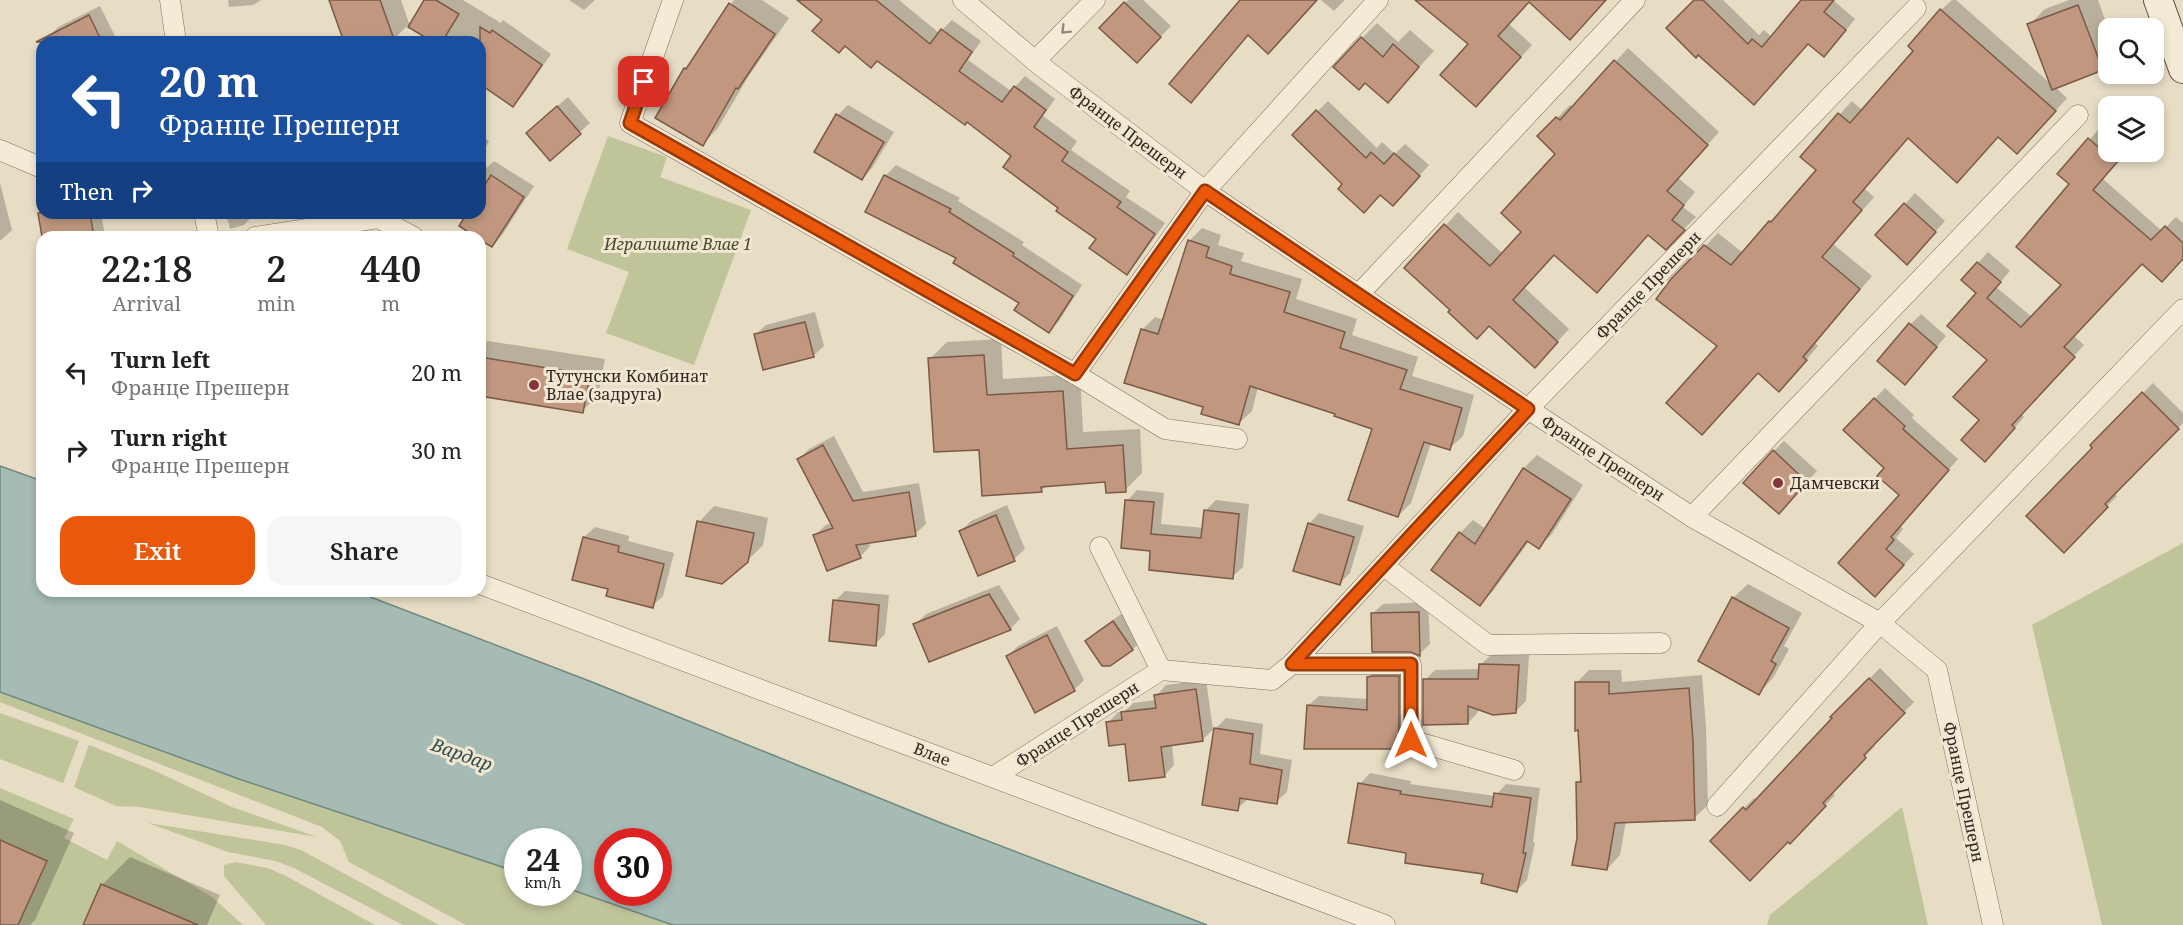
<!DOCTYPE html>
<html lang="en">
<head>
<meta charset="utf-8">
<style>
  :root { --surface:#fff; --page:#f6f6f6; --text:#202124; --muted:#757577; --accent:#ea580c }
  body { margin:0; font-family:"Noto Serif",serif; background:var(--page); color:var(--text); height:100vh; display:flex; flex-direction:column; font-size:22px; white-space:nowrap }
  * { box-sizing:border-box; margin:0 }
  p { font-size:20px; color:var(--muted) }
  .icon { flex:none; width:33px; height:33px; fill:none; stroke:currentColor; stroke-width:2; stroke-linecap:round; stroke-linejoin:round }
  .map { position:relative; flex:1; overflow:hidden }
  .side { position:absolute; left:36px; top:231px; width:450px; height:366px; display:flex; flex-direction:column; background:var(--surface); border-radius:18px; box-shadow:0 3px 9px #0003 }
  .side>* { flex:none }
  .hud { position:absolute; left:36px; top:36px; width:450px; height:183px; border-radius:18px; box-shadow:0 3px 9px #0003; background:#1a4fa0; color:#fff; overflow:hidden }
  .buttons { position:absolute; left:2098px; top:18px; display:grid; gap:12px }
  .buttons a { display:grid; place-items:center; width:66px; height:66px; border-radius:12px; background:var(--surface); box-shadow:0 3px 9px #0003; font-size:30px }
  .speed { position:absolute; left:504px; top:828px; display:flex; gap:12px; font-size:30px; font-weight:700; text-align:center }
  .speed>* { display:grid; place-content:center; width:78px; height:78px; border-radius:50%; background:var(--surface); box-shadow:0 3px 9px #0003; line-height:1 }
  .speed small { font-size:15px; font-weight:400 }
  .speed .limit { border:9px solid #d22; background:#fff; color:#111 }
  .pin { position:absolute; display:grid; place-items:center; width:51px; height:51px; color:#fff; margin:-26px; border-radius:12px; box-shadow:0 3px 9px #0006 }
  .me { position:absolute; width:66px; margin:-33px; rotate:0deg; stroke-linejoin:round; filter:drop-shadow(0 0 4px #0008) }
  .turn { display:flex; align-items:center; gap:21px; height:126px; padding:0 24px; font-size:27px }
  .turn .icon { width:78px; height:78px; stroke-width:2.5 }
  .turn b { display:block; font-size:42px; line-height:51px }
  .then { display:flex; align-items:center; height:57px; padding:0 24px; background:#0003; gap:12px; font-size:22px }
  .eta { display:flex; justify-content:space-evenly; align-items:center; height:102px; text-align:center }
  .eta b { font-size:36px; font-weight:600; line-height:42px }
  .cta { display:flex; gap:12px; margin-top:auto; padding:12px 24px }
  .cta a { flex:1; height:69px; border-radius:18px; background:var(--accent); color:#fff; font-size:24px; font-weight:600; line-height:69px; text-align:center }
  .cta a+a { background:var(--page); color:var(--text) }
  ul { padding:0; list-style:none }
  li { display:flex; align-items:center; gap:18px; height:78px; padding:0 24px }
  li div { flex:1 }
  li b { display:block; font-size:22px }
  li em { font-style:normal }
  .map>svg:first-child { display:block }
</style>
</head>
<body>
<div class="map">
<svg width="2183" height="925" viewBox="0 0 2183 925">
  <rect width="100%" height="100%" fill="#e7dcc4"/>
  <g fill="#c0c499">
    <polygon points="608,136 667,157 660,177 751,210 694,365 606,333 629,272 567,249"/>
    <polygon points="2183,543 2183,925 2102,925 2032,625"/>
    <polygon points="0,692 239,779 517,872 518,892 568,892 569,889 673,925 466,925 349,862 340,841 322,827 0,702"/>
    <polygon points="0,713 79,741 63,783 0,759"/>
    <polygon points="89,745 153,770 232,807 317,837 140,807 116,806 74,787"/>
    <polygon points="0,788 74,819 64,838 107,860 117,841 212,897 243,925 192,925 193,923 101,884 83,925 18,925 47,861 0,840"/>
    <polygon points="1902,807 1928,925 1767,925 1770,915"/>
    <polygon points="148,823 285,845 301,850 439,925 403,925 294,868 275,861 228,852"/>
    <polygon points="235,862 268,868 286,876 375,925 266,925 224,876 224,865"/>
  </g>
  <path fill="#a5bbb4" stroke="#6d8880" stroke-width="1.5" fill-rule="evenodd" d="M0 466 42 481V591H355L592 682 941 823 1207 925H673L569 889 568 842H518L517 872 239 779 0 692ZM608 842H658V892H608Z"/>
  <g fill="#0003">
    <polygon points="228,0 261,0 253,5 229,7"/>
    <polygon points="331,0 401,0 410,26 426,0 463,0 501,23 503,20 551,54 523,95 513,105 480,82 480,42 436,42 408,25 394,39 387,42 346,42"/>
    <polygon points="569,0 595,0 584,10"/>
    <polygon points="734,0 762,0 789,18 748,77 718,128 703,144 685,69 692,62"/>
    <polygon points="799,0 899,0 939,33 952,20 981,41 968,60 1011,91 1025,76 1055,99 1043,116 1077,141 1071,150 1130,191 1126,197 1165,223 1137,262 1127,273 1098,238 1060,208 1014,155"/>
    <polygon points="1128,0 1143,0 1171,26 1147,51 1101,28"/>
    <polygon points="1321,0 1345,0 1334,11"/>
    <polygon points="1444,0 1605,0 1529,0 1509,24 1532,45 1487,94 1470,44"/>
    <polygon points="1696,0 1723,0 1759,35 1764,30 1772,37 1803,0 1833,0 1855,19 1834,45 1809,43 1764,93"/>
    <polygon points="1952,0 1956,0 2051,84 2029,25 2045,9 2069,0 2098,0 2109,31 2109,62 2102,69 2055,87 2067,98 2030,140 1999,136 1969,168 1908,137 1864,188 1874,197 1833,244 1872,276 1815,343 1818,346 1792,377 1759,371 1719,346 1672,280 1718,233 1743,253 1818,170 1802,156 1852,101 1863,111 1915,50 1941,10"/>
    <polygon points="100,6 118,42 50,42 48,37 58,27"/>
    <polygon points="1377,23 1398,42 1410,30 1434,51 1388,101 1362,38"/>
    <polygon points="1628,48 1719,132 1678,178 1695,192 1683,207 1696,217 1665,248 1649,234 1555,253 1524,287 1569,329 1547,353 1490,324 1452,310 1406,268 1458,212 1503,254 1523,232 1557,153 1539,136 1570,105 1573,108"/>
    <polygon points="568,97 590,123 550,159 538,123"/>
    <polygon points="1328,101 1377,148 1382,142 1395,154 1405,144 1429,165 1403,194 1381,193 1344,184 1294,135"/>
    <polygon points="848,105 894,132 872,168 862,179 838,115"/>
    <polygon points="2099,129 2109,137 2109,152 2125,152 2103,179 2162,231 2176,217 2183,223 2183,258 2143,262 2074,336 2084,345 2021,414 2024,417 1995,450 1981,420 1989,360 1978,292 1963,280 1988,252 2010,271 1996,287 2032,317 2063,285 2071,184 2059,174"/>
    <polygon points="480,135 489,141 480,159"/>
    <polygon points="494,161 534,186 502,235 492,246 479,237 469,213 480,213 480,173"/>
    <polygon points="896,165 960,198 958,201 1024,242 1022,245 1082,285 1059,321 1048,332 1021,303 958,258 867,211 885,176"/>
    <polygon points="0,183 12,230 0,241"/>
    <polygon points="1915,193 1945,221 1917,252 1877,235"/>
    <polygon points="42,203 42,213 101,213 105,236 44,237 38,206"/>
    <polygon points="226,213 255,213 244,225 230,229"/>
    <polygon points="1202,228 1221,235 1218,245 1244,253 1241,261 1302,279 1296,299 1357,319 1352,335 1418,357 1412,376 1474,395 1463,436 1450,448 1431,443 1411,503 1398,516 1374,428 1337,413 1258,387 1252,411 1239,423 1205,406 1142,330 1155,317 1164,320 1189,241"/>
    <polygon points="815,312 824,346 813,356 755,335 766,325"/>
    <polygon points="1921,314 1946,336 1915,372 1911,324"/>
    <polygon points="1001,339 1003,379 1080,374 1083,432 1140,429 1142,473 1125,490 1107,481 1047,485 1041,491 980,448 930,359 947,342"/>
    <polygon points="488,341 605,359 598,396 582,411 480,395 480,348"/>
    <polygon points="2153,383 2183,413 2183,423 2114,493 2117,496 2064,551 2094,448 2092,445"/>
    <polygon points="1885,388 1914,415 1912,418 1958,459 1900,526 1903,529 1896,538 1914,554 1886,585 1840,563 1902,495 1886,468 1845,430"/>
    <polygon points="834,436 863,492 919,483 926,524 915,534 869,542 870,546 860,557 815,535 826,525 832,523 799,459 809,449"/>
    <polygon points="1784,441 1817,471 1789,502 1774,451"/>
    <polygon points="1537,455 1583,485 1552,534 1539,547 1529,541 1493,591 1480,604 1460,533 1473,520 1486,529 1524,468"/>
    <polygon points="1137,490 1164,493 1161,524 1204,528 1205,511 1216,500 1249,504 1243,567 1232,577 1151,549 1127,501"/>
    <polygon points="1007,505 1025,549 1014,559 961,531 971,521"/>
    <polygon points="714,506 768,518 763,545 747,561 699,522"/>
    <polygon points="1319,513 1364,526 1350,573 1340,583 1309,524"/>
    <polygon points="595,527 629,536 628,541 674,553 663,596 652,606 610,588 584,537"/>
    <polygon points="1748,584 1802,613 1784,646 1789,649 1773,678 1759,693 1733,598"/>
    <polygon points="999,585 1020,619 1010,629 915,625 926,614"/>
    <polygon points="845,591 889,595 885,634 875,644 835,601"/>
    <polygon points="1428,602 1430,644 1419,654 1372,614 1383,604"/>
    <polygon points="1124,612 1143,639 1133,649 1110,665 1087,641 1097,631"/>
    <polygon points="1057,626 1084,680 1074,690 1008,656 1018,646"/>
    <polygon points="1491,655 1529,655 1526,701 1515,712 1478,708 1478,712 1468,723 1425,680 1435,670 1480,669 1480,665"/>
    <polygon points="1409,666 1414,738 1403,748 1305,747 1308,706 1319,696 1368,699 1369,677 1379,667"/>
    <polygon points="1880,668 1914,702 1873,744 1875,746 1832,792 1835,795 1790,842 1712,841 1754,798 1757,801 1834,718 1832,717"/>
    <polygon points="1589,670 1621,670 1622,682 1702,675 1706,727 1708,805 1694,818 1626,821 1620,855 1607,869 1578,838 1578,782 1582,778 1576,683"/>
    <polygon points="1206,680 1213,730 1202,740 1172,744 1174,765 1164,776 1126,743 1108,723 1118,712 1124,712 1133,703 1156,700 1156,696 1166,685"/>
    <polygon points="1226,718 1263,724 1260,754 1292,760 1287,792 1276,802 1249,798 1237,809 1215,729"/>
    <polygon points="1370,773 1411,781 1410,784 1495,796 1506,784 1540,788 1533,842 1535,843 1527,880 1517,890 1485,873 1408,852 1360,784"/>
    <polygon points="0,800 74,833 35,920 30,925 0,925"/>
    <polygon points="130,857 220,895 207,925 85,925 102,885"/>
  </g>
  <g fill="#c1987f" stroke="#7b5946" stroke-width="1.5">
    <polygon points="329,0 380,0 395,42 344,42"/>
    <polygon points="424,0 436,0 459,14 442,42 433,42 408,27"/>
    <polygon points="797,0 876,0 930,44 941,29 972,52 959,71 1002,102 1014,86 1046,110 1034,127 1068,152 1062,161 1121,202 1117,207 1155,234 1127,275 1089,248 1096,239 1056,211 1058,208 1003,167 1011,156 967,122 965,125 877,61 871,68 845,46 839,53 812,31 822,20"/>
    <polygon points="1240,0 1317,0 1268,54 1248,35 1191,103 1169,84"/>
    <polygon points="1415,0 1606,0 1570,40 1529,2 1498,36 1521,57 1476,107 1440,75 1468,44"/>
    <polygon points="1694,0 1703,0 1748,44 1752,39 1762,47 1801,0 1834,0 1824,12 1846,30 1824,57 1808,44 1754,105 1698,55 1696,58 1666,28"/>
    <polygon points="1124,2 1161,37 1137,63 1099,28"/>
    <polygon points="729,3 775,34 738,89 736,88 703,146 655,118 684,68 686,69"/>
    <polygon points="2078,5 2103,70 2052,90 2027,24"/>
    <polygon points="1940,9 2056,111 2017,154 1998,137 1957,183 1908,138 1853,202 1862,210 1822,257 1860,289 1803,357 1807,360 1779,392 1758,373 1702,435 1666,403 1717,346 1656,299 1671,279 1704,245 1731,265 1769,221 1771,222 1816,170 1800,157 1838,113 1850,123 1913,51 1908,46"/>
    <polygon points="89,15 102,42 36,42"/>
    <polygon points="480,27 490,33 492,30 542,65 513,107 480,84"/>
    <polygon points="1361,37 1383,57 1393,44 1419,67 1388,103 1365,83 1359,90 1333,67"/>
    <polygon points="1614,60 1708,145 1667,191 1684,205 1672,220 1685,230 1666,250 1648,235 1597,293 1554,255 1513,300 1558,342 1535,368 1489,326 1477,339 1448,312 1450,310 1404,268 1444,224 1490,266 1521,232 1501,213 1555,154 1537,136 1556,117 1560,120"/>
    <polygon points="557,106 581,134 550,161 526,133"/>
    <polygon points="1316,110 1366,158 1371,152 1384,164 1394,153 1420,176 1393,206 1380,195 1364,213 1338,189 1342,184 1292,135"/>
    <polygon points="836,114 884,142 862,180 814,152"/>
    <polygon points="2088,138 2104,152 2126,152 2093,190 2151,240 2165,226 2183,243 2183,259 2162,282 2142,264 2064,347 2075,357 2012,425 2015,428 1985,462 1961,440 1979,420 1953,397 1987,360 1947,326 1976,293 1961,280 1977,262 2001,282 1987,298 2021,327 2061,285 2016,247 2069,184 2057,174"/>
    <polygon points="491,175 524,197 492,247 480,240 480,237 476,237 459,226 467,213 480,213 480,192"/>
    <polygon points="884,175 951,209 949,212 1014,253 1013,256 1073,296 1049,333 1014,310 1019,303 953,263 956,258 865,212"/>
    <polygon points="1904,203 1936,232 1907,265 1875,235"/>
    <polygon points="38,213 90,213 94,237 42,237"/>
    <polygon points="1188,240 1209,247 1206,257 1232,266 1230,274 1290,292 1284,312 1345,332 1340,348 1407,370 1400,389 1462,408 1450,450 1424,442 1398,517 1348,500 1372,429 1334,416 1335,414 1250,386 1239,425 1201,414 1203,407 1124,383 1141,329 1158,334"/>
    <polygon points="805,322 814,357 763,370 754,334"/>
    <polygon points="1909,323 1937,347 1905,385 1877,361"/>
    <polygon points="984,355 987,395 1063,391 1067,449 1123,445 1126,492 1106,493 1105,482 1041,487 1042,492 982,496 979,450 934,452 928,358"/>
    <polygon points="480,357 590,375 583,413 480,396"/>
    <polygon points="2142,392 2179,429 2105,504 2108,507 2064,553 2026,516 2092,448 2090,445"/>
    <polygon points="1874,398 1905,426 1903,429 1949,470 1891,537 1894,540 1886,549 1904,565 1875,597 1838,563 1899,495 1877,476 1884,468 1843,430"/>
    <polygon points="823,445 853,501 909,492 916,536 856,545 861,558 827,571 813,535 833,528 797,459"/>
    <polygon points="1773,450 1807,482 1779,514 1743,483"/>
    <polygon points="1523,468 1571,499 1539,549 1527,541 1480,606 1431,570 1459,532 1475,544"/>
    <polygon points="1125,500 1154,502 1151,534 1201,538 1204,510 1239,514 1233,579 1149,570 1150,551 1121,548"/>
    <polygon points="996,515 1015,561 978,576 959,531"/>
    <polygon points="697,521 754,533 748,562 722,584 686,576"/>
    <polygon points="1308,523 1354,537 1340,585 1293,571"/>
    <polygon points="583,537 619,546 618,552 664,564 653,608 606,596 608,589 572,580"/>
    <polygon points="989,594 1011,630 929,662 913,624"/>
    <polygon points="1732,597 1789,628 1771,661 1776,664 1759,695 1698,661"/>
    <polygon points="833,600 879,605 876,646 829,641"/>
    <polygon points="1419,612 1420,656 1411,652 1372,652 1371,613"/>
    <polygon points="1113,621 1133,650 1110,666 1102,666 1085,641"/>
    <polygon points="1047,635 1075,691 1035,713 1006,656"/>
    <polygon points="1479,664 1519,665 1516,713 1493,715 1468,706 1468,724 1423,725 1423,679 1478,679"/>
    <polygon points="1373,676 1399,676 1399,740 1404,749 1304,749 1307,705 1367,710 1367,677"/>
    <polygon points="1869,678 1905,713 1864,755 1866,758 1823,803 1826,806 1790,844 1788,842 1750,881 1710,841 1743,807 1746,810 1832,718 1830,717"/>
    <polygon points="1575,682 1609,682 1609,694 1689,688 1693,741 1695,820 1615,823 1607,870 1572,865 1577,838 1576,782 1581,782 1578,730 1575,731"/>
    <polygon points="1196,689 1203,741 1161,747 1165,777 1129,781 1125,744 1109,746 1106,722 1122,720 1121,712 1156,708 1154,695"/>
    <polygon points="1214,728 1253,734 1250,764 1282,770 1277,804 1240,798 1238,811 1202,805"/>
    <polygon points="1358,783 1401,791 1400,794 1492,807 1494,793 1531,798 1523,853 1526,853 1517,892 1481,883 1483,874 1405,863 1406,853 1348,843"/>
    <polygon points="0,840 47,861 18,925 0,925"/>
    <polygon points="101,884 198,925 83,925"/>
  </g>
  <g fill="none" stroke-linecap="round" stroke-linejoin="round">
    <g stroke="#806e5d" stroke-width="21">
      <g id="street">
        <polyline points="170,0 176,42"/>
        <polyline points="673,0 630,123 1075,374 1165,429 1237,439"/>
        <polyline points="963,0 1041,66 1205,191 1528,409 1692,517 1880,623 1937,670 1993,925"/>
        <polyline points="1035,61 1095,0"/>
        <polyline points="0,150 42,168"/>
        <polyline points="204,213 209,237"/>
        <polyline points="255,237 378,218 414,237"/>
        <polyline points="1359,294 1635,0"/>
        <polyline points="1075,374 1205,191 1378,0"/>
        <polyline points="1692,517 2078,115"/>
        <polyline points="1100,547 1161,670"/>
        <polyline points="1384,566 1488,645 1661,643"/>
        <polyline points="480,584 1385,925"/>
        <polyline points="1514,770 1411,740 1411,664 1292,664 1528,409 1916,8"/>
        <polyline points="993,777 1161,670 1272,680 1292,664"/>
        <polyline points="1717,806 1880,623 2183,309"/>
      </g>
    </g>
    <g stroke="#614f40" stroke-width="30">
      <polyline id="secondary" points="2158,0 2183,69"/>
    </g>
    <use href="#street" stroke="#f4ead6" stroke-width="20"/>
    <use href="#secondary" stroke="#f4ead6" stroke-width="28"/>
  </g>
  <defs><path id="oneway-chevron" d="M-2-3.5L2.5 0L-2 3.5" fill="none" stroke-width="1.6" stroke-linecap="round" stroke-linejoin="round" transform="scale(1.5)"/></defs>
  <use stroke="#93887a" href="#oneway-chevron" transform="translate(1065 30) rotate(135)"/>
  <g fill="none" stroke-linecap="round" stroke-linejoin="round">
    <g stroke="#983908" stroke-width="15">
      <polyline id="route" points="644,82 630,123 1075,374 1205,191 1528,409 1292,664 1411,664 1411,740"/>
    </g>
    <use href="#route" stroke="#ea580c" stroke-width="10"/>
  </g>
  <g fill="#863538" stroke="#f0e6d2" stroke-width="2">
    <circle cx="534" cy="385" r="6"/>
    <circle cx="1778" cy="483" r="6"/>
  </g>
  <g text-anchor="middle" dominant-baseline="central" stroke-width="6" stroke-linejoin="round" paint-order="stroke">
    <g font-size="16" fill="#32271f" stroke="#f0e6d2">
      <text transform="translate(1128 132) rotate(37)">Францe Прешерн</text>
      <text transform="translate(1648 285) rotate(-46)">Франце Прешерн</text>
      <text transform="translate(1603 458) rotate(33)">Францe Прешерн</text>
      <text transform="translate(1077 724) rotate(-33)">Франце Прешерн</text>
      <text transform="translate(932 754) rotate(21)">Влае</text>
      <text transform="translate(1964 792) rotate(78)">Францe Прешерн</text>
    </g>
    <g font-size="16" font-style="italic" fill="#444b28" stroke="#f0e6d2">
      <text x="678" y="244">Игралиште Влае 1</text>
    </g>
    <g font-size="16" fill="#32271f" stroke="#f0e6d2" text-anchor="start">
      <text x="546" y="376">Тутунски Комбинат<tspan x="546" dy="18">Влае (задруга)</tspan></text>
      <text x="1790" y="483">Дамчевски</text>
    </g>
    <g font-size="18" font-style="italic" fill="#304f4c" stroke="#f0e6d2">
      <text transform="translate(462 754) rotate(20)">Вардар</text>
    </g>
  </g>
</svg>
<div class="buttons">
<a><svg class="icon" aria-label="search" viewBox="0 0 24 24"><circle cx="10" cy="10" r="6"/><path d="M15 15l6 6"/></svg></a>
<a><svg class="icon" aria-label="layers" viewBox="0 0 24 24"><path d="M12 4l9 5-9 5-9-5zM3 14l9 5 9-5"/></svg></a>
</div>
<div class="speed"><div>24<small>km/h</small></div><div class="limit">30</div></div>
<div class="pin" style="left:644px;top:82px;background:#d93025"><svg class="icon" aria-label="arrive" viewBox="0 0 24 24"><path d="M6 21V4h12l-3 4 3 4H6"/></svg></div>
<svg class="me" style="left:1411px;top:740px" viewBox="-20 -20 40 40"><path d="M0-17L14 15 0 8-14 15z" fill="#ea580c" stroke="#fff" stroke-width="4"/></svg>
<div class="hud">
<div class="turn"><svg class="icon" aria-label="left" viewBox="0 0 24 24"><path d="M17 20v-9H6M10 6l-5 5 5 5"/></svg><div><b>20 m</b>Франце Прешерн</div></div>
<div class="then">Then<svg class="icon" aria-label="right" viewBox="0 0 24 24"><path d="M7 20v-9h11M14 6l5 5-5 5"/></svg></div>
</div>
<section class="side">
<div class="eta">
<div><b>22:18</b><p>Arrival</p></div>
<div><b>2</b><p>min</p></div>
<div><b>440</b><p>m</p></div>
</div>
<ul>
<li><svg class="icon" aria-label="left" viewBox="0 0 24 24"><path d="M17 20v-9H6M10 6l-5 5 5 5"/></svg><div><b>Turn left</b><p>Франце Прешерн</p></div><em>20 m</em></li>
<li><svg class="icon" aria-label="right" viewBox="0 0 24 24"><path d="M7 20v-9h11M14 6l5 5-5 5"/></svg><div><b>Turn right</b><p>Франце Прешерн</p></div><em>30 m</em></li>
</ul>
<div class="cta"><a>Exit</a><a>Share</a></div>
</section>
</div>
</body>
</html>
